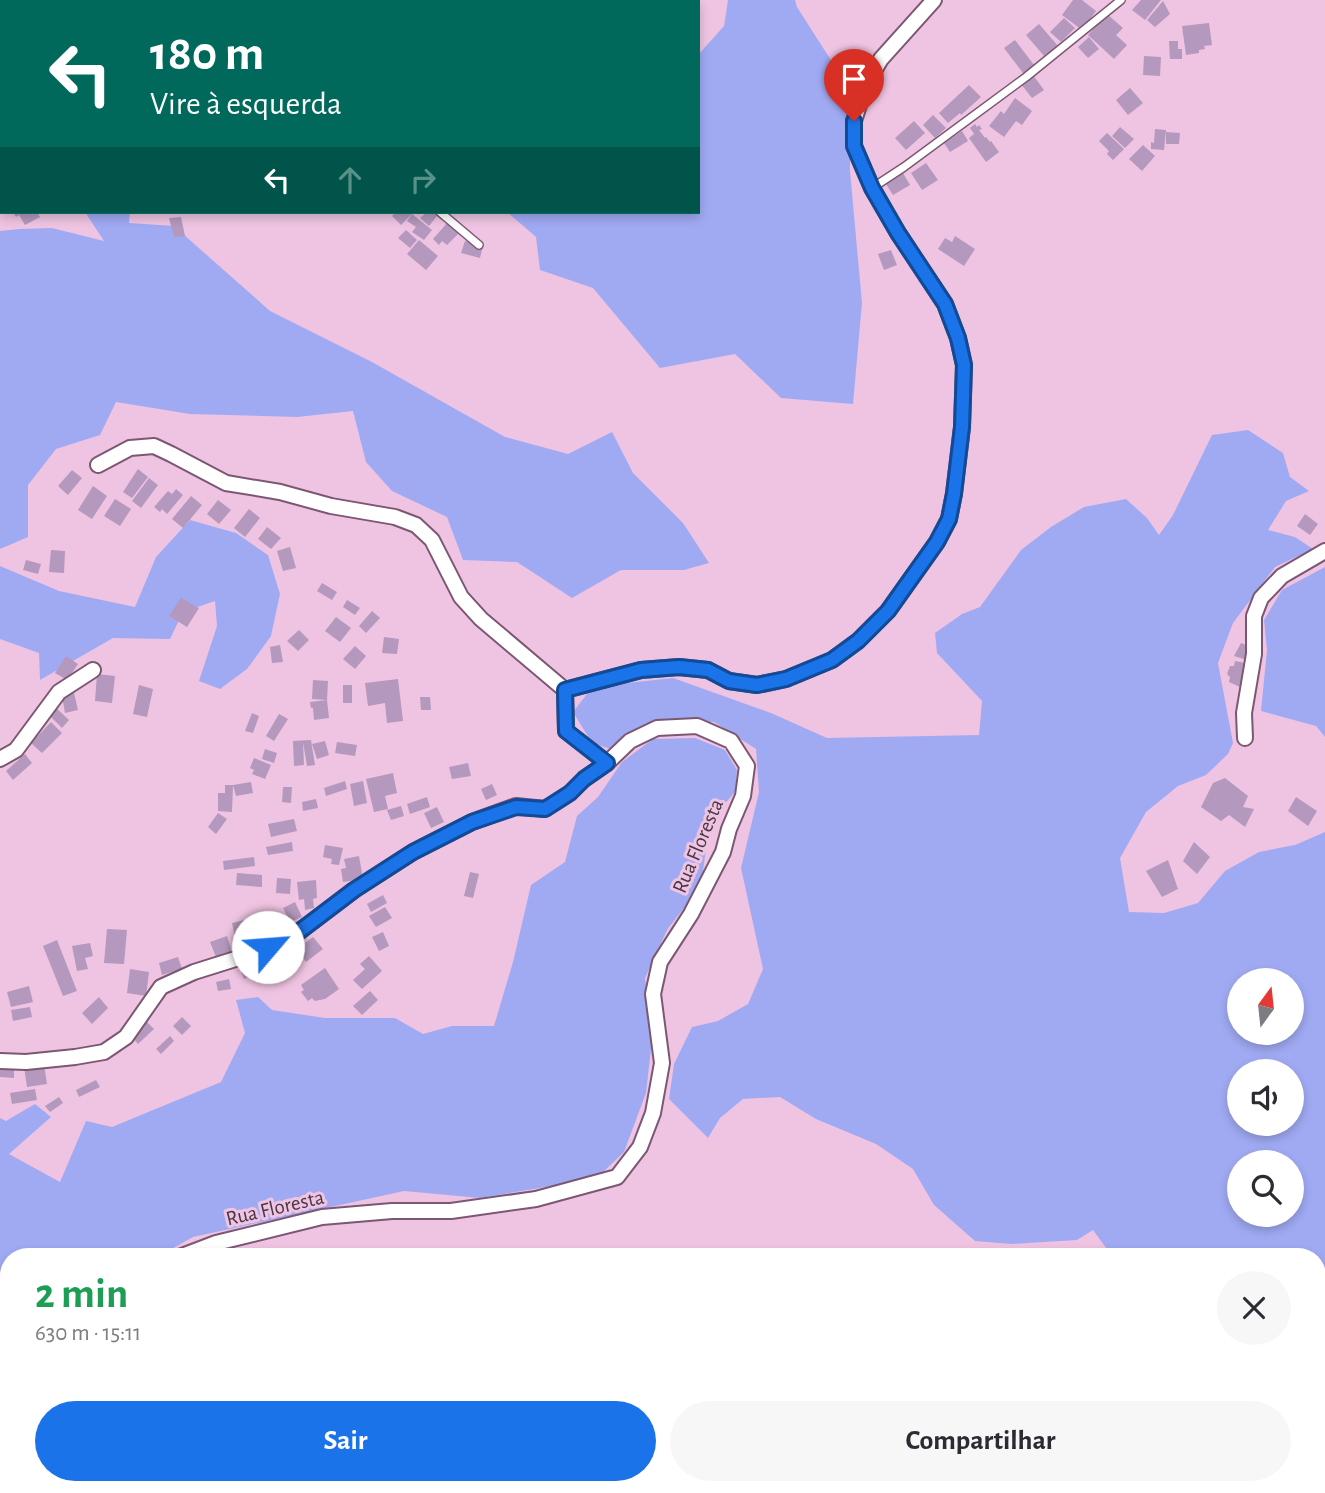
<!DOCTYPE html>
<html lang="pt">
<head>
<meta charset="utf-8">
<style>
  :root { --surface:#fff; --page:#f7f7f7; --text:#2b2b33; --muted:#7c7c81; --accent:#1a73e8 }
  body { margin:0; font-family:"Alegreya Sans",sans-serif; background:var(--page); color:var(--text); height:100vh; display:flex; flex-direction:column; font-size:26px; white-space:nowrap }
  * { box-sizing:border-box; margin:0 }
  p { font-size:23px; color:var(--muted) }
  .icon { flex:none; width:38px; height:38px; fill:none; stroke:currentColor; stroke-width:2; stroke-linecap:round; stroke-linejoin:round }
  .map { position:relative; flex:1; overflow:hidden }
  .details { position:absolute; left:0px; top:1248px; width:1326px; height:247px; display:flex; flex-direction:column; background:var(--surface); border-radius:28px 28px 0 0; box-shadow:0 4px 10px #0003 }
  .details>* { flex:none }
  .top-card { position:absolute; left:0px; top:0px; width:700px; height:214px; box-shadow:0 4px 10px #0003; background:#00695c; color:#fff; overflow:hidden }
  .needle { width:46px; rotate:15deg }
  .buttons { position:absolute; left:1227px; top:968px; display:grid; gap:14px }
  .buttons a { display:grid; place-items:center; width:77px; height:77px; border-radius:50%; background:var(--surface); box-shadow:0 4px 10px #0003; font-size:35px }
  .pin { position:absolute; display:grid; place-items:center; width:60px; height:60px; color:#fff; margin:-72px -30px; border-radius:50% 50% 50% 0; rotate:-45deg; box-shadow:0 0 7px #0007 }
  .pin .icon { rotate:45deg }
  .me { position:absolute; width:77px; margin:-38px; rotate:63deg; stroke-linejoin:round; filter:drop-shadow(0 0 5px #0008) }
  .turn { display:flex; align-items:center; gap:24px; height:147px; padding:0 35px; font-size:32px }
  .turn .icon { width:91px; height:91px; stroke-width:2.5 }
  .turn b { display:block; font-size:49px; line-height:60px }
  .lanes { display:flex; align-items:center; height:66px; padding:0 35px; background:#0003; justify-content:center; gap:35px; direction:ltr }
  .lanes .off { opacity:.35 }
  .round { display:grid; place-items:center; flex:none; width:74px; height:74px; border-radius:37px; background:var(--page) }
  .summary { display:flex; align-items:center; justify-content:space-between; height:119px; padding:0 35px }
  h1 { font-size:42px; font-weight:600; line-height:52px; color:#1e9e55 }
  .primary-button { display:flex; gap:14px; margin-top:auto; padding:14px 35px }
  .primary-button a { flex:1; height:80px; border-radius:42px; background:var(--accent); color:#fff; font-size:28px; font-weight:600; line-height:80px; text-align:center }
  .primary-button a+a { background:var(--page); color:var(--text) }
  .map>svg:first-child { display:block }
</style>
</head>
<body>
<div class="map">
<svg width="1325" height="1493" viewBox="0 0 1325 1493">
  <rect width="100%" height="100%" fill="#efc4e2"/>
  <g fill="#a0aaf3" fill-rule="evenodd">
    <polygon points="728,0 795,0 797,7 850,90 850,171 862,303 853,404 781,398 735,354 660,368 593,288 540,270 536,237 507,212 698,212 698,55 724,26"/>
    <polygon points="85,212 130,212 129,223 174,226 270,311 372,362 505,437 568,454 612,432 633,473 683,523 709,563 684,570 621,570 572,598 517,562 463,560 447,517 392,491 366,462 353,411 297,417 190,414 116,402 100,435 56,449 28,485 28,537 0,549 0,231 19,229 52,228 104,241"/>
    <path d="M1248 430 1283 453 1290 477 1309 491 1286 501 1268 530 1295 537 1313 549 1275 567 1233 623 1218 663 1233 743 1228 754 1206 775 1178 786 1146 812 1120 858 1129 912 1164 913 1198 903 1225 871 1259 852 1295 845 1325 832V1493H1289L1282 1486H1318V1256H1112L1093 1230 1077 1240 1011 1244 975 1241 934 1205 913 1169 876 1144 816 1119 780 1097 743 1099 720 1118 708 1138 669 1099 674 1064 692 1027 718 1021 748 1004 763 969 741 868 759 792 756 749 714 722 656 721 610 749 592 743 573 712 587 694 618 684 673 678 771 713 827 738 979 735 982 701 937 653 935 633 962 614 980 607 1021 550 1051 527 1084 507 1126 499 1147 518 1159 535 1173 515 1212 435ZM1239 980H1292V1032H1239ZM1239 1071H1292V1124H1239ZM1239 1162H1292V1214H1239Z"/>
    <polygon points="190,520 236,533 268,555 280,594 271,636 247,669 220,689 199,681 217,626 215,601 183,612 170,639 113,638 40,680 39,653 0,639 0,566 59,591 135,607 156,557"/>
    <polygon points="1325,567 1325,737 1316,726 1261,711 1267,650 1264,620 1282,590"/>
    <polygon points="695,738 725,750 737,770 735,792 710,821 703,871 696,892 667,930 645,978 653,1032 646,1093 624,1152 600,1175 563,1184 480,1198 404,1191 193,1237 159,1256 9,1256 9,1278 0,1271 0,1118 6,1121 35,1104 51,1117 9,1154 60,1182 86,1121 112,1127 221,1082 245,1033 236,1000 258,997 272,1010 325,1018 395,1018 423,1034 452,1026 494,1026 513,962 531,885 565,862 577,816 598,797 622,762 653,739"/>
  </g>
  <g fill="#b498bd">
    <polygon points="1073,0 1082,0 1096,11 1082,30 1062,15"/>
    <polygon points="1141,0 1161,0 1145,20 1132,10"/>
    <polygon points="1163,1 1170,14 1155,27 1147,20"/>
    <polygon points="1107,14 1123,28 1116,35 1127,45 1114,59 1088,35"/>
    <polygon points="1064,18 1075,28 1061,42 1050,32"/>
    <polygon points="1209,23 1212,45 1204,46 1205,49 1199,50 1199,53 1186,55 1182,26"/>
    <polygon points="1039,24 1058,46 1045,57 1026,35"/>
    <polygon points="1089,37 1099,49 1088,58 1078,47"/>
    <polygon points="1015,40 1034,65 1023,73 1004,48"/>
    <polygon points="1169,41 1178,41 1178,49 1182,49 1182,59 1170,59"/>
    <polygon points="1144,56 1161,57 1160,76 1143,75"/>
    <polygon points="1033,75 1044,90 1032,98 1021,84"/>
    <polygon points="969,85 981,97 961,115 960,113 948,123 939,113"/>
    <polygon points="1130,88 1143,103 1128,115 1116,100"/>
    <polygon points="1015,98 1032,111 1022,125 1016,121 1004,137 989,126 1001,111 1004,114"/>
    <polygon points="933,115 946,128 935,138 923,125"/>
    <polygon points="914,121 925,133 906,150 895,138"/>
    <polygon points="975,124 977,127 979,125 982,129 979,130 985,138 986,137 990,142 991,141 999,152 986,162 969,138 974,134 970,128"/>
    <polygon points="1120,127 1134,139 1125,148 1112,136"/>
    <polygon points="1155,129 1166,130 1164,150 1151,149 1151,142 1154,143"/>
    <polygon points="962,131 968,141 950,152 944,143"/>
    <polygon points="1166,132 1180,133 1179,144 1166,144"/>
    <polygon points="1107,133 1124,149 1113,160 1107,154 1109,151 1099,141"/>
    <polygon points="1143,145 1155,156 1142,171 1129,159"/>
    <polygon points="926,163 938,180 922,190 911,173"/>
    <polygon points="903,173 910,185 893,195 886,184"/>
    <polygon points="13,212 37,212 40,217 25,225 19,215 16,217"/>
    <polygon points="396,212 414,212 401,225 392,216"/>
    <polygon points="427,212 439,212 444,216 441,220 437,216 429,226 420,218"/>
    <polygon points="412,214 432,230 424,240 412,232 416,227 407,221"/>
    <polygon points="181,217 185,236 174,237 169,218"/>
    <polygon points="448,222 459,233 447,245 442,241 439,245 433,239"/>
    <polygon points="406,230 417,240 410,248 398,238"/>
    <polygon points="955,236 975,249 964,266 938,249 945,238 952,242"/>
    <polygon points="419,240 438,256 426,270 407,254"/>
    <polygon points="465,241 483,246 480,258 461,253"/>
    <polygon points="891,250 897,265 884,270 878,254"/>
    <polygon points="138,469 148,477 132,498 123,492"/>
    <polygon points="72,470 82,478 68,495 58,486"/>
    <polygon points="149,478 158,485 141,508 132,501"/>
    <polygon points="93,486 107,496 92,519 78,510"/>
    <polygon points="176,489 183,495 167,514 162,509 160,512 154,507 168,491 172,494"/>
    <polygon points="191,496 202,505 183,528 172,519"/>
    <polygon points="115,499 131,509 120,526 104,516"/>
    <polygon points="218,500 231,510 219,524 207,514"/>
    <polygon points="249,509 260,518 245,537 234,528"/>
    <polygon points="1305,514 1318,524 1310,535 1297,526"/>
    <polygon points="267,527 281,538 271,549 258,539"/>
    <polygon points="290,547 296,568 283,571 277,551"/>
    <polygon points="51,550 65,551 64,573 49,572"/>
    <polygon points="26,560 41,564 38,574 23,570"/>
    <polygon points="322,583 337,592 332,600 317,591"/>
    <polygon points="181,598 199,608 187,627 169,616"/>
    <polygon points="347,600 360,608 355,615 343,607"/>
    <polygon points="372,611 380,618 366,633 359,626"/>
    <polygon points="336,617 351,628 340,642 325,631"/>
    <polygon points="299,630 309,640 298,651 287,641"/>
    <polygon points="384,637 399,639 397,654 382,653"/>
    <polygon points="1241,643 1253,648 1250,661 1234,656"/>
    <polygon points="280,645 283,662 272,663 270,647"/>
    <polygon points="355,646 366,656 355,669 343,659"/>
    <polygon points="66,656 78,664 67,680 55,673"/>
    <polygon points="1235,661 1245,663 1240,687 1229,682 1230,677 1227,674 1230,666 1234,666"/>
    <polygon points="97,674 115,676 112,703 95,701"/>
    <polygon points="398,679 403,721 387,723 385,703 368,706 365,683"/>
    <polygon points="313,680 328,681 327,700 312,699"/>
    <polygon points="139,685 153,689 147,717 133,714"/>
    <rect x="343" y="685" width="9" height="18"/>
    <polygon points="74,693 78,710 65,713 62,696"/>
    <polygon points="420,697 430,697 431,710 421,710"/>
    <polygon points="327,700 329,718 314,720 313,708 311,708 310,702"/>
    <polygon points="55,707 69,720 62,728 48,714"/>
    <polygon points="252,713 259,716 253,733 245,731"/>
    <polygon points="279,714 288,719 274,741 266,736"/>
    <polygon points="51,722 62,733 42,753 31,743"/>
    <polygon points="311,740 315,765 307,766 303,742 304,765 294,766 293,741"/>
    <polygon points="325,741 329,755 317,759 312,744"/>
    <polygon points="337,742 357,745 355,756 335,753"/>
    <polygon points="265,749 277,753 274,763 262,759"/>
    <polygon points="25,754 32,763 13,780 6,771"/>
    <polygon points="254,758 271,765 265,779 252,774 254,770 250,768"/>
    <polygon points="468,763 471,776 452,779 449,767"/>
    <polygon points="393,773 397,793 385,796 388,809 374,812 366,779"/>
    <polygon points="1225,778 1248,796 1243,807 1254,809 1245,827 1229,815 1221,821 1201,807 1213,783"/>
    <polygon points="345,781 347,789 326,796 324,788"/>
    <polygon points="363,781 367,803 354,806 350,784"/>
    <polygon points="251,782 253,793 236,796 233,785"/>
    <polygon points="492,784 497,795 486,800 481,789"/>
    <polygon points="225,785 233,785 232,812 218,811 218,793 225,793"/>
    <polygon points="283,787 292,787 291,803 282,802"/>
    <polygon points="427,797 430,807 410,814 407,804"/>
    <polygon points="1296,797 1317,811 1308,826 1288,811"/>
    <polygon points="316,799 318,808 303,811 302,802"/>
    <polygon points="401,806 404,816 391,820 387,810"/>
    <polygon points="437,807 444,822 431,828 424,813"/>
    <polygon points="218,813 227,819 216,834 208,827"/>
    <polygon points="294,819 297,831 271,837 268,824"/>
    <polygon points="292,842 293,851 268,855 266,847"/>
    <polygon points="1194,842 1210,857 1197,874 1183,861"/>
    <polygon points="325,845 343,848 339,865 331,864 332,859 323,857"/>
    <polygon points="359,856 363,879 343,882 341,869 346,868 344,859"/>
    <polygon points="254,857 255,866 224,870 223,861"/>
    <polygon points="1168,860 1178,889 1162,897 1146,871"/>
    <polygon points="470,872 479,874 473,898 464,896"/>
    <polygon points="237,873 262,875 262,887 236,885"/>
    <polygon points="277,878 291,879 290,894 276,893"/>
    <polygon points="316,880 317,898 313,899 314,908 305,910 304,899 299,900 297,882"/>
    <polygon points="383,895 387,903 371,912 367,904"/>
    <polygon points="295,902 302,917 290,922 283,908"/>
    <polygon points="385,907 392,918 376,927 369,916"/>
    <polygon points="262,915 271,941 261,944 253,918"/>
    <polygon points="281,917 288,931 272,939 265,925"/>
    <polygon points="252,918 259,946 238,951 232,923"/>
    <polygon points="107,929 127,930 124,964 104,963"/>
    <polygon points="383,932 389,946 379,951 372,937"/>
    <polygon points="227,936 232,952 216,957 210,942"/>
    <polygon points="313,937 323,949 306,962 297,949"/>
    <polygon points="57,940 77,991 63,996 43,946"/>
    <polygon points="90,943 93,956 85,958 88,969 77,971 72,946"/>
    <polygon points="369,956 382,971 362,989 353,980 365,969 360,964"/>
    <polygon points="178,957 182,969 162,975 159,963"/>
    <polygon points="275,957 278,965 259,972 256,964"/>
    <polygon points="252,960 257,973 244,979 239,966"/>
    <polygon points="325,968 339,989 325,999 315,1001 312,998 308,1001 301,992 304,990 301,985"/>
    <polygon points="130,969 149,972 146,996 127,993"/>
    <polygon points="229,979 231,989 218,991 216,982"/>
    <polygon points="29,986 33,1002 11,1007 7,992"/>
    <polygon points="370,991 378,1000 362,1015 353,1006"/>
    <polygon points="99,997 108,1008 92,1024 82,1013"/>
    <polygon points="30,1007 32,1017 13,1021 11,1010"/>
    <polygon points="182,1017 191,1026 182,1035 173,1026"/>
    <polygon points="147,1022 154,1029 138,1044 132,1037"/>
    <polygon points="170,1036 174,1041 161,1054 156,1049"/>
    <polygon points="44,1064 47,1084 27,1087 24,1067"/>
    <polygon points="0,1068 14,1068 14,1078 0,1077"/>
    <polygon points="96,1080 100,1087 79,1097 76,1090"/>
    <polygon points="35,1089 37,1100 12,1104 10,1093"/>
    <polygon points="59,1097 63,1103 50,1112 45,1106"/>
  </g>
  <g fill="none" stroke-linecap="round" stroke-linejoin="round">
    <g stroke="#7c5772" stroke-width="10">
      <g id="lane">
        <polyline points="872,188 904,167 1026,77 1121,0"/>
        <polyline points="440,212 479,245"/>
      </g>
    </g>
    <g stroke="#7c5772" stroke-width="18">
      <g id="street">
        <polyline points="277,2 279,0"/>
        <polyline points="0,63 2,64"/>
        <polyline points="98,465 130,448 154,446 171,454 226,483 280,492 331,506 395,517 416,525 432,540 461,597 481,619 565,690"/>
        <polyline points="565,690 641,670 679,667 708,670 729,681 757,685 786,679 832,660 858,641 888,611 937,542 949,519 954,493 962,427 964,365 958,338 945,304 898,233 872,188 854,146 854,121 865,86 881,59 934,0"/>
        <polyline points="565,690 566,731 607,763"/>
        <polyline points="1245,738 1244,713 1254,654 1254,616 1261,598 1282,576 1325,551"/>
        <polyline points="0,759 16,750 59,692 93,670"/>
        <polyline points="0,1061 26,1062 75,1057 104,1052 126,1037 161,987 194,972 245,956 292,937 354,890 413,852 472,822 516,806 545,809 570,793 584,779 607,763 630,741 657,728 697,726 731,741 747,766 743,796 729,829 723,852 691,914 660,962 653,994 662,1063 653,1113 640,1147 617,1177 536,1199 451,1211 392,1211 322,1217 216,1243 182,1256"/>
        <polyline points="0,1332 9,1334"/>
        <polyline points="583,1486 589,1493"/>
        <polyline points="531,1493 536,1486"/>
      </g>
    </g>
    <use href="#lane" stroke="#fff" stroke-width="7"/>
    <use href="#street" stroke="#fff" stroke-width="14"/>
  </g>
  <g fill="none" stroke-linecap="round" stroke-linejoin="round">
    <g stroke="#114b97" stroke-width="18">
      <polyline id="route" points="268,947 292,937 354,890 413,852 472,822 516,807 545,809 570,793 584,779 607,763 566,731 565,690 641,670 679,667 708,670 729,681 757,685 786,679 832,660 858,641 888,611 937,542 949,519 954,494 962,427 964,365 958,338 945,304 898,233 872,188 854,146 854,121"/>
    </g>
    <use href="#route" stroke="#1a73e8" stroke-width="12"/>
  </g>
  <g text-anchor="middle" dominant-baseline="central" stroke-width="6" stroke-linejoin="round" paint-order="stroke">
    <g font-size="21" fill="#483743" stroke="#efc4e2">
      <text transform="translate(698 846) rotate(-67)">Rua Floresta</text>
      <text transform="translate(275 1208) rotate(-13)">Rua Floresta</text>
    </g>
  </g>
</svg>
<div class="buttons">
<a><svg class="needle" viewBox="-14 -14 28 28"><path d="M0-13l5 13h-10z" fill="#e53935"/><path d="M0 13l5-13h-10z" fill="#7c7c81"/></svg></a>
<a><svg class="icon" aria-label="sound" viewBox="0 0 24 24"><path d="M4 9h4l5-4v14l-5-4H4zM17 9q2 3 0 6"/></svg></a>
<a><svg class="icon" aria-label="search" viewBox="0 0 24 24"><circle cx="10" cy="10" r="6"/><path d="M15 15l6 6"/></svg></a>
</div>
<div class="pin" style="left:854px;top:121px;background:#d93025"><svg class="icon" aria-label="arrive" viewBox="0 0 24 24"><path d="M6 21V4h12l-3 4 3 4H6"/></svg></div>
<svg class="me" style="left:268px;top:947px" viewBox="-20 -20 40 40"><circle r="19" fill="#fff"/><path d="M0-13L10 11 0 6-10 11z" fill="#1a73e8"/></svg>
<div class="top-card">
<div class="turn"><svg class="icon" aria-label="left" viewBox="0 0 24 24"><path d="M17 20v-9H6M10 6l-5 5 5 5"/></svg><div><b>180 m</b>Vire à esquerda</div></div>
<div class="lanes"><svg class="icon" aria-label="left" viewBox="0 0 24 24"><path d="M17 20v-9H6M10 6l-5 5 5 5"/></svg><svg class="icon off" aria-label="ahead" viewBox="0 0 24 24"><path d="M12 20V5M6 11l6-6 6 6"/></svg><svg class="icon off" aria-label="right" viewBox="0 0 24 24"><path d="M7 20v-9h11M14 6l5 5-5 5"/></svg></div>
</div>
<section class="details">
<div class="summary"><div><h1>2 min</h1><p>630 m · 15:11</p></div><a class="round"><svg class="icon" aria-label="close" viewBox="0 0 24 24"><path d="M6 6l12 12M18 6L6 18"/></svg></a></div>
<div class="primary-button"><a>Sair</a><a>Compartilhar</a></div>
</section>
</div>
</body>
</html>
